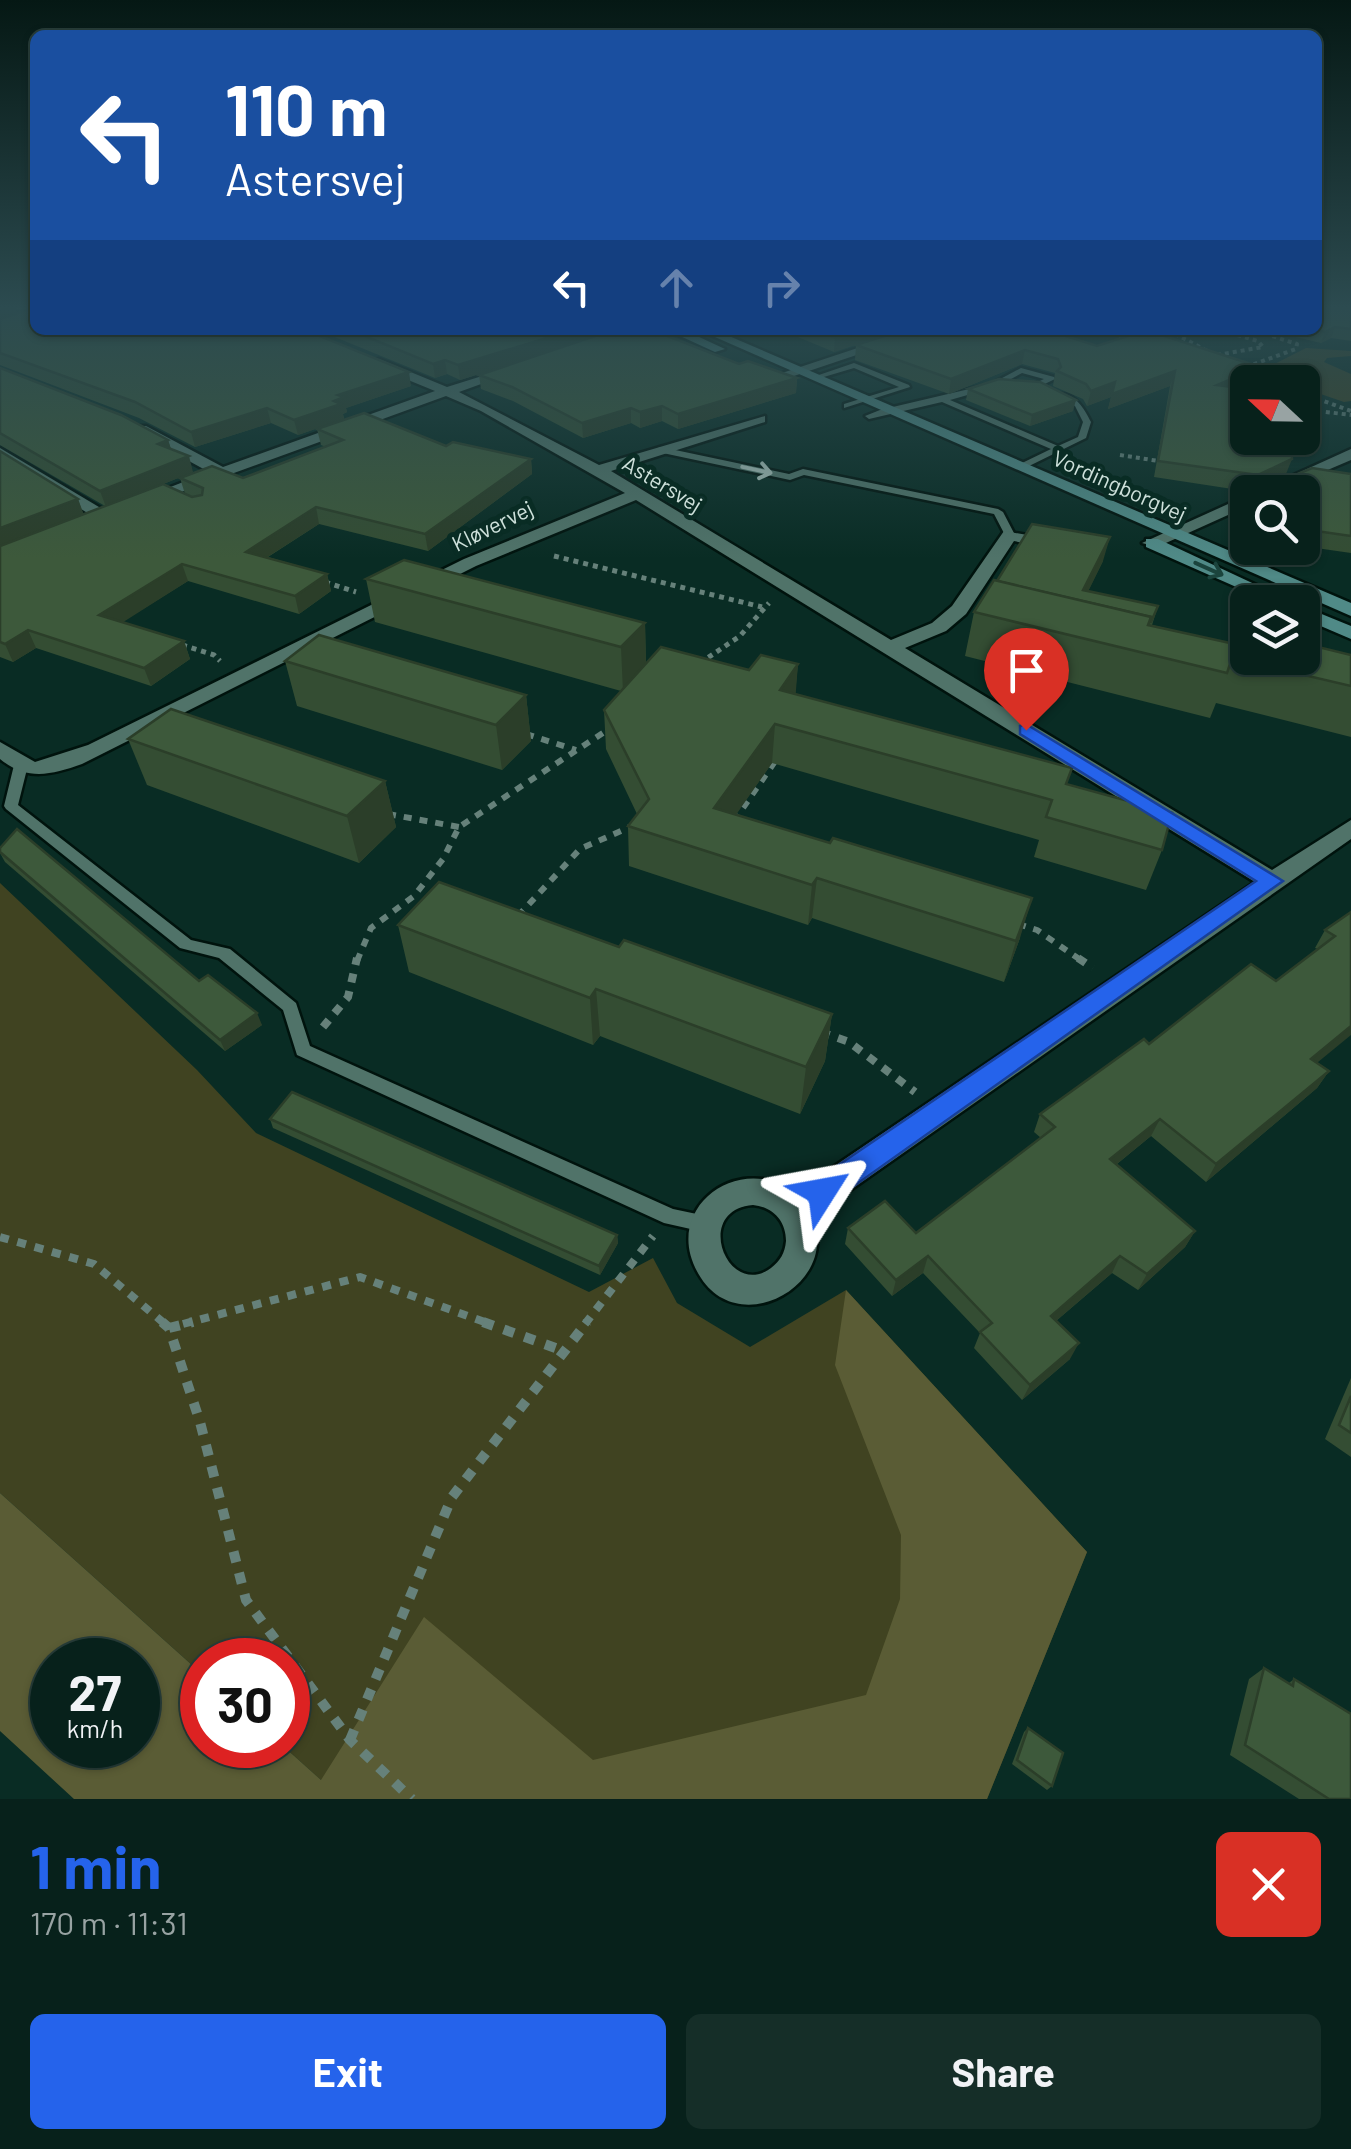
<!DOCTYPE html>
<html lang="en">
<head>
<meta charset="utf-8">
<style>
  :root { --surface:#07211b; --page:#152e28; --text:#f1f3f6; --muted:#98a3a3; --line:#283e3a; --accent:#2563eb }
  body { margin:0; font-family:Barlow,sans-serif; background:var(--page); color:var(--text); height:100vh; display:flex; flex-direction:column; font-size:38px; white-space:nowrap }
  * { box-sizing:border-box; margin:0 }
  p { font-size:32px; color:var(--muted) }
  .icon { flex:none; width:55px; height:55px; fill:none; stroke:currentColor; stroke-width:2; stroke-linecap:round; stroke-linejoin:round }
  .map { position:relative; height:1799px; overflow:hidden }
  .drawer { display:flex; flex-direction:column; background:var(--surface); flex:1 }
  .drawer>* { flex:none }
  .hud { position:absolute; left:30px; top:30px; width:1292px; height:305px; border-radius:15px; box-shadow:0 2px 8px #0004,0 0 0 2px var(--line); background:#1a4fa0; color:#fff; overflow:hidden }
  .needle { width:65px; rotate:292deg }
  .fabs { position:absolute; left:1230px; top:365px; display:grid; gap:20px }
  .fabs a { display:grid; place-items:center; width:90px; height:90px; border-radius:15px; background:var(--surface); box-shadow:0 2px 8px #0004,0 0 0 2px var(--line); font-size:50px }
  .speed { position:absolute; left:30px; top:1638px; display:flex; gap:20px; font-size:50px; font-weight:700; text-align:center }
  .speed>* { display:grid; place-content:center; width:130px; height:130px; border-radius:50%; background:var(--surface); box-shadow:0 2px 8px #0004,0 0 0 2px var(--line); line-height:1 }
  .speed small { font-size:25px; font-weight:400 }
  .speed .limit { border:15px solid #d22; background:#fff; color:#111 }
  .pin { position:absolute; display:grid; place-items:center; width:85px; height:85px; color:#fff; margin:-102px -42px; border-radius:50% 50% 50% 0; rotate:-45deg; box-shadow:0 0 10px #0007 }
  .pin .icon { rotate:45deg }
  .me { position:absolute; width:110px; margin:-55px; rotate:56deg; stroke-linejoin:round; filter:drop-shadow(0 0 8px #0008) }
  .turn { display:flex; align-items:center; gap:35px; height:210px; padding:0 30px; font-size:45px }
  .turn .icon { width:130px; height:130px; stroke-width:2.5 }
  .turn b { display:block; font-size:70px; line-height:85px }
  .lanes { display:flex; align-items:center; height:95px; padding:0 30px; background:#0003; justify-content:center; gap:50px; direction:ltr }
  .lanes .off { opacity:.35 }
  .round { display:grid; place-items:center; flex:none; width:105px; height:105px; border-radius:15px; background:var(--page) }
  .head { display:flex; align-items:center; justify-content:space-between; height:170px; padding:0 30px }
  h1 { font-size:60px; font-weight:700; line-height:75px; color:var(--accent) }
  .button { display:flex; gap:20px; margin-top:auto; padding:20px 30px }
  .button a { flex:1; height:115px; border-radius:15px; background:var(--accent); color:#fff; font-size:40px; font-weight:700; line-height:115px; text-align:center }
  .button a+a { background:var(--page); color:var(--text) }
  .map>svg:first-child { display:block }
</style>
</head>
<body>
<div class="map">
<svg width="1351" height="1799" viewBox="0 0 1351 1799">
  <rect width="100%" height="100%" fill="#092c24"/>
  <g fill="#404321">
    <polygon points="1306,348 1351,351 1351,356 1327,358 1324,362 1351,374 1351,401 1344,402 1303,388 1302,382 1286,382 1257,373"/>
    <polygon points="0,883 197,1070 256,1133 589,1292 653,1258 677,1303 750,1347 846,1290 1087,1552 987,1799 342,1799 282,1745 288,1745 288,1660 202,1660 202,1674 0,1493"/>
  </g>
  <path fill="#5a5c35" fill-rule="evenodd" d="M846 1290 1087 1552 987 1799H74L0 1731V1493L202 1674V1745H282L321 1780 424 1617 593 1760 866 1695 900 1599 901 1535 835 1365ZM52 1660H138V1745H52Z"/>
  <g fill="none" stroke-linecap="round" stroke-linejoin="round">
    <g stroke="#00130d" stroke-width="5">
      <g id="service">
        <polygon points="854,363 909,385 910,387 844,408 844,404 899,387 854,368 817,379 813,377"/>
        <polygon points="1021,368 1054,377 1055,379 1026,393 1023,393 1023,389 1044,379 1022,373 998,386 991,384"/>
        <path d="M982 386 986 388 985 390 950 400 1058 446 1078 437 1083 422 1075 406 1053 395C1072 389 1083 406 1091 422L1086 438 1023 469 1020 468V464L1051 449 942 402 869 419 865 416 880 410Z"/>
        <polygon points="661,447 789,474 803,469 998,509 1003,512 1015,535 1006,537 994,514 804,475 790,480 658,452 658,448"/>
        <polygon points="21,761 28,765 18,805 191,940 230,949 296,1003 310,1046 673,1209 711,1217 714,1223 711,1229 704,1232 664,1223 297,1055 283,1010 219,958 180,948 6,809 4,806 14,765"/>
      </g>
    </g>
    <g stroke="#00130d" stroke-width="5">
      <g id="minor">
        <polygon points="12,308 35,308 35,314"/>
        <polygon points="912,330 931,330 785,379 773,376"/>
        <path d="M379 359 447 387 517 365V371L459 392 599 465 765 416V422L611 471 891 640 932 623 952 606 1004 531 1062 541V549L1056 550 1014 541 966 614 946 631 905 648 1272 870 1351 820V839L812 1217C841 1283 741 1340 701 1278 658 1213 734 1150 796 1192L1255 882 636 500 476 566 82 764C51 775 27 781 0 759V742L35 762 88 745 464 559 625 493 481 411 446 396 151 503 137 500 209 472 136 432V426H146L223 467 435 391 374 366V360ZM753 1205C773 1207 786 1221 786 1241 785 1253 780 1261 771 1268 728 1300 692 1210 753 1205Z"/>
        <polygon points="0,448 109,513 111,516 97,519 0,458"/>
        <polygon points="1351,449 1351,460 1276,492 1256,492"/>
        <polygon points="1248,495 1248,506 1157,547 1142,543"/>
      </g>
    </g>
    <g stroke="#00130d" stroke-width="5">
      <g id="secondary">
        <polygon points="667,330 684,330 725,349 715,352"/>
        <polygon points="699,330 715,330 1351,603 1351,616"/>
        <polygon points="1146,539 1158,539 1293,602 1270,602 1146,547"/>
        <polygon points="1302,606 1351,626 1351,639 1302,618"/>
      </g>
    </g>
    <g stroke="#66817a" stroke-width="4" stroke-dasharray="4 4" stroke-linecap="butt">
      <polyline points="1105,330 1127,339"/>
      <polyline points="1168,330 1209,352"/>
      <polyline points="1042,332 1061,330"/>
      <polyline points="1217,355 1263,347 1258,341 1220,330"/>
      <polyline points="1246,367 1296,349 1297,344 1253,330"/>
      <polyline points="1252,375 1272,382"/>
      <polyline points="1302,393 1351,411"/>
      <polyline points="1302,409 1351,415"/>
      <polyline points="1284,440 1311,445"/>
      <polyline points="1120,455 1165,462"/>
    </g>
    <g stroke="#66817a" stroke-width="5" stroke-dasharray="5 5" stroke-linecap="butt">
      <polyline points="554,556 762,607"/>
      <polyline points="325,582 356,592"/>
      <polyline points="182,645 214,655 220,661"/>
      <polyline points="700,663 740,636 769,603"/>
    </g>
    <g stroke="#66817a" stroke-width="6" stroke-dasharray="8 8" stroke-linecap="butt">
      <polyline points="526,734 576,750"/>
      <polyline points="388,814 459,827"/>
      <polyline points="734,821 778,757"/>
      <polyline points="518,916 580,849 632,826"/>
      <polyline points="1018,924 1037,930 1082,961"/>
      <polyline points="357,961 371,928 414,896 443,859 459,827 609,729"/>
    </g>
    <g stroke="#66817a" stroke-width="8" stroke-dasharray="9 9" stroke-linecap="butt">
      <polyline points="1078,958 1093,968"/>
      <polyline points="323,1027 348,997 357,958"/>
      <polyline points="821,1032 849,1042 915,1092"/>
      <polyline points="0,1237 94,1264 165,1324"/>
      <polyline points="183,1324 360,1277 490,1324"/>
      <polyline points="585,1324 653,1236"/>
    </g>
    <g stroke="#66817a" stroke-width="10" stroke-dasharray="11 11" stroke-linecap="butt">
      <polyline points="162,1322 169,1328 200,1422 246,1600 350,1740 412,1799"/>
      <polyline points="483,1322 564,1351"/>
      <polyline points="169,1328 193,1322"/>
      <polyline points="350,1740 452,1497 587,1322"/>
    </g>
    <use href="#service" fill="#507369" fill-rule="evenodd"/>
    <use href="#minor" fill="#507369" fill-rule="evenodd"/>
    <use href="#secondary" fill="#508a87" fill-rule="evenodd"/>
  </g>
  <g fill="#344d33">
    <polygon points="0,308 16,308 17,313 411,386 346,408 347,412 343,414 344,419 298,435 271,423 195,447 139,418 0,365"/>
    <polygon points="1351,308 1351,341 1331,338 1321,343 1266,330 1318,330"/>
    <polygon points="308,330 652,330 739,364 797,378 796,393 678,429 662,421 640,428 631,423 583,438 513,401 481,389 479,375 513,363 460,380 447,374 435,378 325,333"/>
    <polygon points="781,330 900,330 834,352"/>
    <polygon points="856,345 1097,346 1255,381 1248,382 1240,388 1286,474 1274,481 1351,474 1351,553 1302,546 1302,492 1261,492 1263,486 1252,492 1154,477 1170,386 1108,409 1111,397 1087,406 1083,399 1053,386 1055,373 1022,364 949,394 855,360"/>
    <polygon points="0,368 168,440 171,449 193,472 151,489 185,494 180,478 243,478 326,447 321,445 317,429 531,459 532,474 428,551 319,524 268,557 327,574 331,591 299,614 188,581 122,622 184,641 190,659 151,686 36,648 13,662 0,657 0,451 78,499 83,514 105,506 0,445"/>
    <polygon points="968,389 1073,411 1030,426 966,400"/>
    <polygon points="1103,561 1088,591 1158,606 1152,625 1229,643 1234,630 1351,655 1351,737 1216,703 1210,718 965,656 974,612 997,581"/>
    <polygon points="366,579 645,623 646,664 749,670 798,664 795,694 1067,784 1162,850 1146,890 1034,857 1039,840 772,763 736,814 1020,938 1004,982 812,918 808,925 629,866 628,826 637,814 606,749 604,710 621,691 375,622"/>
    <polygon points="285,661 526,695 531,741 502,770 297,706"/>
    <polygon points="128,739 385,781 396,827 359,863 147,785"/>
    <polygon points="0,848 199,981 262,1025 225,1051 5,862 0,853"/>
    <polygon points="1351,912 1317,1063 1329,1071 1317,1088 1206,1182 1151,1136 1117,1164 1195,1231 1185,1247 1138,1290 1112,1273 1056,1321 1070,1359 1022,1400 974,1348 980,1333 923,1273 892,1296 845,1244 848,1228 916,1233 1041,1138 1034,1132 1040,1114 1149,1044 1276,981 1318,949 1315,948 1325,930"/>
    <polygon points="398,925 619,947 832,1014 825,1061 800,1114 600,1036 593,1045 409,972"/>
    <polygon points="270,1119 617,1235 618,1243 600,1275 273,1128"/>
    <polygon points="1351,1378 1351,1457 1325,1439"/>
    <polygon points="1264,1668 1289,1683 1294,1679 1351,1799 1299,1799 1230,1755 1249,1679"/>
    <polygon points="1028,1728 1052,1786 1047,1790 1012,1764 1024,1732"/>
  </g>
  <g fill="#2b3e29">
    <polygon points="0,308 16,308 18,313 0,321"/>
    <polygon points="1335,327 1331,338 1321,343 1325,332"/>
    <polygon points="573,330 599,330 599,336 460,380 458,365"/>
    <polygon points="860,330 900,330 834,352 835,338"/>
    <polygon points="1025,350 1022,364 949,394 951,379"/>
    <polygon points="445,360 447,374 435,378 433,364"/>
    <polygon points="1260,367 1255,381 1248,382 1248,385 1213,400 1217,385"/>
    <polygon points="1175,371 1170,386 1108,409 1111,397 1087,406 1091,391 1115,382"/>
    <polygon points="409,372 411,386 346,408 347,412 343,414 344,419 298,435 294,420 334,401 338,395"/>
    <polygon points="797,378 796,393 678,429 678,414"/>
    <polygon points="1076,400 1073,411 1030,426 1032,415"/>
    <polygon points="662,406 662,421 640,428 640,412"/>
    <polygon points="267,408 271,423 195,447 191,432"/>
    <polygon points="631,408 631,423 583,438 582,423"/>
    <polygon points="168,440 173,455 158,444"/>
    <polygon points="189,456 193,472 106,507 100,491"/>
    <polygon points="531,459 532,474 428,551 425,534"/>
    <polygon points="1292,459 1286,474 1265,485 1265,481 1263,486 1252,492 1258,475"/>
    <polygon points="78,499 84,515 0,548 0,528"/>
    <polygon points="316,507 319,524 250,568 246,552"/>
    <polygon points="1110,537 1103,561 1081,606 1083,590"/>
    <polygon points="182,564 188,581 106,633 99,615"/>
    <polygon points="327,574 331,591 299,614 295,596"/>
    <polygon points="645,623 646,667 623,692 621,647"/>
    <polygon points="28,630 36,648 13,662 5,644"/>
    <polygon points="184,641 190,659 151,686 144,668"/>
    <polygon points="798,664 795,703 780,690"/>
    <polygon points="526,695 531,741 502,770 496,725"/>
    <polygon points="775,724 772,763 713,848 714,808"/>
    <polygon points="385,781 396,827 359,863 347,816"/>
    <polygon points="817,878 812,918 808,925 812,885"/>
    <polygon points="1032,898 1020,938 1004,982 1016,941"/>
    <polygon points="596,989 600,1036 593,1045 590,998"/>
    <polygon points="257,1013 262,1025 225,1051 220,1040"/>
    <polygon points="832,1014 825,1061 800,1114 806,1067"/>
    <polygon points="1351,1026 1351,1035 1301,1076 1311,1059"/>
    <polygon points="1329,1071 1317,1088 1206,1182 1216,1164"/>
    <polygon points="1160,1119 1151,1136 1102,1176 1110,1159"/>
    <polygon points="1195,1231 1185,1247 1138,1290 1147,1274"/>
    <polygon points="617,1235 618,1243 600,1275 599,1266"/>
    <polygon points="928,1256 923,1273 892,1296 896,1280"/>
    <polygon points="1120,1256 1112,1273 1043,1332 1051,1316"/>
    <polygon points="1079,1343 1070,1359 1022,1400 1030,1385"/>
  </g>
  <g fill="#3d593b" stroke="#2b3e29" stroke-width="2.5">
    <polygon points="32,308 35,308 35,330 305,330 409,372 338,395 344,397 334,401 341,404 294,420 267,408 191,432 135,402 0,353 0,319"/>
    <polygon points="1318,308 1351,308 1351,329 1335,327 1325,332 1316,330 1318,330"/>
    <polygon points="350,330 573,330 458,365 445,360 433,364"/>
    <polygon points="598,330 652,330 739,364 748,361 797,378 678,414 662,406 640,412 631,408 582,423 512,387 479,375 598,335"/>
    <polygon points="815,330 860,330 835,338"/>
    <polygon points="903,330 1047,330 1097,346 1146,330 1260,367 1217,385 1248,389 1248,438 1291,438 1292,459 1258,475 1158,461 1175,371 1112,394 1115,382 1091,391 1086,384 1057,371 1061,367 1058,359 1025,350 951,379 856,345"/>
    <polygon points="0,368 121,415 168,440 158,444 189,456 100,491 0,433"/>
    <polygon points="999,379 1040,382 1076,400 1032,415 968,389"/>
    <polygon points="364,413 446,446 453,442 531,459 425,534 316,507 246,552 327,574 295,596 182,564 99,615 184,641 144,668 28,630 5,644 0,642 0,546 163,484 192,497 202,495 203,488 180,478 212,466 243,478 343,440 317,429"/>
    <polygon points="0,451 78,499 0,528"/>
    <polygon points="1312,468 1351,474 1351,536 1302,529 1302,492 1265,492 1265,481 1283,480"/>
    <polygon points="1032,524 1110,537 1083,590 1158,606 1151,622 1149,622 1151,617 997,581"/>
    <polygon points="404,560 645,623 621,647 366,579"/>
    <polygon points="994,580 1151,617 1148,625 1230,643 1234,630 1248,633 1248,658 1302,658 1302,643 1351,655 1351,686 1232,658 1227,673 974,612"/>
    <polygon points="319,635 526,695 496,725 285,661"/>
    <polygon points="661,647 749,670 761,655 798,664 780,690 1072,768 1066,784 1172,813 1162,850 1046,817 1052,800 775,724 714,808 830,843 833,838 1032,898 1016,941 817,878 812,885 628,826 649,799 604,710"/>
    <polygon points="171,709 385,781 347,816 128,739"/>
    <polygon points="17,829 199,981 208,975 257,1013 220,1040 0,852 0,848"/>
    <polygon points="439,882 619,947 624,940 832,1014 806,1067 596,989 590,998 398,925"/>
    <polygon points="1351,912 1351,1026 1311,1059 1329,1071 1216,1164 1160,1119 1110,1159 1195,1231 1147,1274 1120,1256 1051,1316 1079,1343 1030,1385 980,1332 992,1323 928,1256 896,1280 848,1228 885,1201 916,1233 1055,1127 1040,1114 1144,1039 1149,1044 1251,964 1276,981 1335,936 1325,930"/>
    <polygon points="292,1092 617,1235 599,1266 270,1119"/>
    <polygon points="1351,1396 1351,1433 1339,1425"/>
    <polygon points="1264,1668 1293,1686 1294,1679 1351,1714 1351,1799 1329,1799 1245,1745"/>
    <polygon points="1028,1728 1063,1753 1052,1786 1017,1760"/>
  </g>
  <defs><path id="oneway-shaft" d="M-6 0H5M1.5-3L5.5 0L1.5 3" fill="none" stroke-width="1.6" stroke-linecap="round" stroke-linejoin="round" transform="scale(2.5)"/></defs>
  <use stroke="#a8c0b9" href="#oneway-shaft" transform="translate(757 470) rotate(12)"/>
  <use stroke="#1b443d" href="#oneway-shaft" transform="translate(1209 569) rotate(24)"/>
  <linearGradient id="sky" x2="0" y2="1"><stop stop-color="#051814"/><stop offset="0.55" stop-color="#2c4b50"/><stop offset="1" stop-color="#2c4b50" stop-opacity="0"/></linearGradient>
  <rect width="1351" height="559" fill="url(#sky)"/>
  <polygon fill="#2563eb" stroke="#184099" stroke-width="2.5" points="1026,724 1283,881 833,1201 822,1205 812,1201 808,1192 812,1183 1256,881 1020,734 1020,726"/>
  <g text-anchor="middle" dominant-baseline="central" stroke-width="10" stroke-linejoin="round" paint-order="stroke">
    <g font-size="22" fill="#cee1db" stroke="#092c24">
      <text transform="translate(663 483) rotate(31)">Astersvej</text>
      <text transform="translate(1120 485) rotate(24)">Vordingborgvej</text>
      <text transform="translate(492 525) rotate(-26)">Kløvervej</text>
    </g>
  </g>
</svg>
<div class="fabs">
<a><svg class="needle" viewBox="-14 -14 28 28"><path d="M0-13l5 13h-10z" fill="#e53935"/><path d="M0 13l5-13h-10z" fill="#98a3a3"/></svg></a>
<a><svg class="icon" aria-label="search" viewBox="0 0 24 24"><circle cx="10" cy="10" r="6"/><path d="M15 15l6 6"/></svg></a>
<a><svg class="icon" aria-label="layers" viewBox="0 0 24 24"><path d="M12 4l9 5-9 5-9-5zM3 14l9 5 9-5"/></svg></a>
</div>
<div class="speed"><div>27<small>km/h</small></div><div class="limit">30</div></div>
<div class="pin" style="left:1026px;top:730px;background:#d93025"><svg class="icon" aria-label="arrive" viewBox="0 0 24 24"><path d="M6 21V4h12l-3 4 3 4H6"/></svg></div>
<svg class="me" style="left:822px;top:1192px" viewBox="-20 -20 40 40"><path d="M0-17L14 15 0 8-14 15z" fill="#2563eb" stroke="#fff" stroke-width="4"/></svg>
<div class="hud">
<div class="turn"><svg class="icon" aria-label="left" viewBox="0 0 24 24"><path d="M17 20v-9H6M10 6l-5 5 5 5"/></svg><div><b>110 m</b>Astersvej</div></div>
<div class="lanes"><svg class="icon" aria-label="left" viewBox="0 0 24 24"><path d="M17 20v-9H6M10 6l-5 5 5 5"/></svg><svg class="icon off" aria-label="ahead" viewBox="0 0 24 24"><path d="M12 20V5M6 11l6-6 6 6"/></svg><svg class="icon off" aria-label="right" viewBox="0 0 24 24"><path d="M7 20v-9h11M14 6l5 5-5 5"/></svg></div>
</div>
</div>
<section class="drawer">
<div class="head"><div><h1>1 min</h1><p>170 m · 11:31</p></div><a class="round" style="background:#d93025;color:#fff"><svg class="icon" aria-label="close" viewBox="0 0 24 24"><path d="M6 6l12 12M18 6L6 18"/></svg></a></div>
<div class="button"><a>Exit</a><a>Share</a></div>
</section>
</body>
</html>
